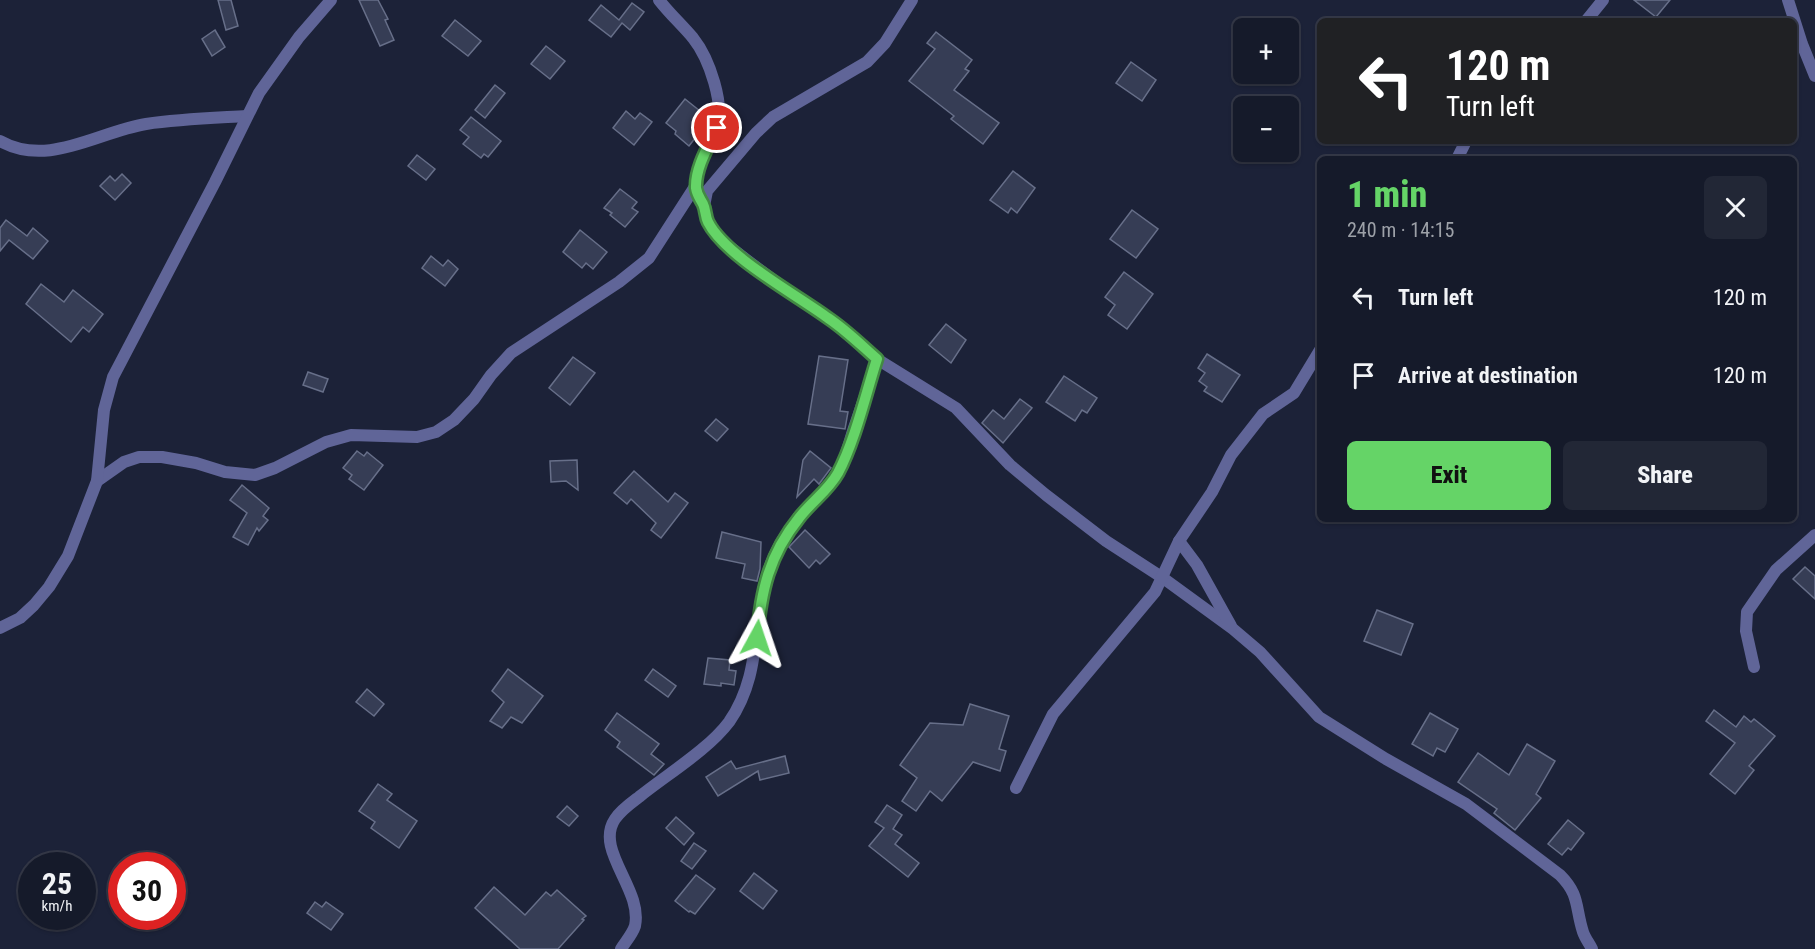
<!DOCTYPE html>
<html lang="en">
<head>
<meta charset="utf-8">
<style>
  :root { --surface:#151a2a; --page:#222736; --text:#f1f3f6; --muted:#9da1a8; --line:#343847; --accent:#65d467 }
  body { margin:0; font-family:"Roboto Condensed",sans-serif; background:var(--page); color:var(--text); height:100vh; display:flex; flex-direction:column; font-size:22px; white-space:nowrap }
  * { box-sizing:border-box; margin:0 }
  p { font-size:20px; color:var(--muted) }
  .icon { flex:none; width:33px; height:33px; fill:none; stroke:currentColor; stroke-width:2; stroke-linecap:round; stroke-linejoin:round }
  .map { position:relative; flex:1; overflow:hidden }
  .sheet { position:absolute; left:1317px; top:156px; width:480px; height:366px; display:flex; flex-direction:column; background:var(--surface); border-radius:9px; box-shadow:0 2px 4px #0004,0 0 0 2px var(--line) }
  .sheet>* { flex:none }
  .guide { position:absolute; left:1317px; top:18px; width:480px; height:126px; border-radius:9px; box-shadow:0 2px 4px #0004,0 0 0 2px var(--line); background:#202124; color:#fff; overflow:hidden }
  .buttons { position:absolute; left:1233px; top:18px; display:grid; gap:12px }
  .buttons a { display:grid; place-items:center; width:66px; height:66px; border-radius:9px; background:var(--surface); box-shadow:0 2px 4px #0004,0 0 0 2px var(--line); font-size:30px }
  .speed { position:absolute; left:18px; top:852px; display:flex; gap:12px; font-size:30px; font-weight:700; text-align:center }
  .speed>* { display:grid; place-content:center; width:78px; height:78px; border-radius:50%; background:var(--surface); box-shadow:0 2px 4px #0004,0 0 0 2px var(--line); line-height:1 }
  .speed small { font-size:15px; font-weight:400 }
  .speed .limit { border:9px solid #d22; background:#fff; color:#111 }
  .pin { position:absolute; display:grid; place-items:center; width:51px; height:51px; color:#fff; margin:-26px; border:3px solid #fff; border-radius:50%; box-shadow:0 2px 6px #0007 }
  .me { position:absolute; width:66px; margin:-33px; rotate:5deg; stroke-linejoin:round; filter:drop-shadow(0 0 4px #0008) }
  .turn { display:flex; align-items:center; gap:21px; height:126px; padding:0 30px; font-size:27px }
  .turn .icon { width:78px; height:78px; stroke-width:2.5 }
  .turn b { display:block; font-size:42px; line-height:51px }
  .round { display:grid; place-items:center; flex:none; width:63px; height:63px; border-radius:9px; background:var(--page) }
  .head { display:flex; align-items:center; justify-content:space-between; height:102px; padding:0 30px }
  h1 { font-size:36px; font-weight:800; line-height:45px; color:var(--accent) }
  .cta { display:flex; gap:12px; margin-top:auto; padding:12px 30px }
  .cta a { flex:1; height:69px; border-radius:9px; background:var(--accent); color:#111; font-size:24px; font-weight:800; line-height:69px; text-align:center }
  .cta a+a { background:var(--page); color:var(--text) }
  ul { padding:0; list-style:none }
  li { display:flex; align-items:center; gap:18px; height:78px; padding:0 30px }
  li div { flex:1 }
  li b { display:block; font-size:22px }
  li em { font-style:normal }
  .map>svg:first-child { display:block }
</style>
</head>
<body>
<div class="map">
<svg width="1815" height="949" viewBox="0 0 1815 949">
  <rect width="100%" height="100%" fill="#1c2238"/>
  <g fill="#363d55" stroke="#676f89" stroke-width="1.5">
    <polygon points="218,0 231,0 238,26 226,30"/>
    <polygon points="359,0 378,0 388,19 385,20 394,40 380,46"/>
    <polygon points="1634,0 1670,0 1656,17"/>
    <polygon points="632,3 644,12 630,30 622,23 611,37 589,20 601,5 619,20"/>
    <polygon points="455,20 481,41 468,56 442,36"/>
    <polygon points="215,30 225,47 212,56 202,39"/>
    <polygon points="936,32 972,60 965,69 969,71 954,90 999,123 983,144 951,119 954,116 909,81 935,49 927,43"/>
    <polygon points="546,46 565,61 550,79 531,64"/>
    <polygon points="1131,62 1156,80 1142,101 1116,83"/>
    <polygon points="495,85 505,93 485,118 475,110"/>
    <polygon points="685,99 710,119 689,146 675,134 676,131 666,123"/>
    <polygon points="626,111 635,119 640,113 652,122 634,145 613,128"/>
    <polygon points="471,117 501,141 488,157 484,154 481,158 463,144 469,137 460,130"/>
    <polygon points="417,155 435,169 426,180 408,166"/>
    <polygon points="1013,171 1035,188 1017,213 1011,208 1008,213 990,200"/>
    <polygon points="122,174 131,183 115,200 100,186 110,176 115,181"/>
    <polygon points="620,189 637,202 632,208 638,212 625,227 610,215 612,213 604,208"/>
    <polygon points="1132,210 1158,229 1136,258 1110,239"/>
    <polygon points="6,220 27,236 33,228 48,241 33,259 9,240 0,251 0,228"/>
    <polygon points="580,230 607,252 593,269 586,263 582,268 563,252"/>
    <polygon points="431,256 443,266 448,260 458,269 445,286 422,268"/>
    <polygon points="1124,272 1153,294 1127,329 1108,315 1115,305 1105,297"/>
    <polygon points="41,284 64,302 73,290 103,314 89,332 83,327 71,342 26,304"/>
    <polygon points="946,324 966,340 951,363 929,345"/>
    <polygon points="1207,354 1240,375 1222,402 1204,391 1207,387 1199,381 1205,373 1198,368"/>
    <polygon points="819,356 848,360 840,411 848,412 845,429 808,424"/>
    <polygon points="573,357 595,373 570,405 549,388"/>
    <polygon points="308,372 328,379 323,392 303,385"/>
    <polygon points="1064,376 1097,398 1087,413 1082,410 1075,421 1046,402"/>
    <polygon points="1020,399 1032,408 1003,443 982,423 993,410 1004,419"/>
    <polygon points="716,419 728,429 717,441 705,431"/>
    <polygon points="357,451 364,456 367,452 383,465 364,490 349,479 352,475 343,468"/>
    <polygon points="810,451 831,468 819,484 814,479 797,497 803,460"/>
    <polygon points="577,460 578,490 566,481 551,482 550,461"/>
    <polygon points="634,471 668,502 675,493 688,503 661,538 651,530 656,523 631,499 627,504 614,493"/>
    <polygon points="242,485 269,508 263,516 268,520 259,531 257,528 248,545 233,537 247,513 230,500"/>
    <polygon points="805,530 830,554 820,564 816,560 809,568 789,547"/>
    <polygon points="722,532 761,542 760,569 757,581 742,578 745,564 716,558"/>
    <polygon points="1805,567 1815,576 1815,599 1793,579"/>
    <polygon points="1377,610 1413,624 1401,655 1364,641"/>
    <polygon points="708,658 730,660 729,670 736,671 734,685 721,683 721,686 704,684"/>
    <polygon points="508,669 543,696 522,723 511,717 502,728 490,721 504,702 492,691"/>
    <polygon points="653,669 676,686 668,697 645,680"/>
    <polygon points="367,689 384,704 374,716 356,702"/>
    <polygon points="970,704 1009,716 999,749 1006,751 1000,771 973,762 942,801 930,791 916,811 902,801 917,778 900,765 930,723 963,725"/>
    <polygon points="1714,710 1736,727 1744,716 1751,722 1754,719 1775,736 1749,766 1754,770 1735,794 1710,774 1735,743 1706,721"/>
    <polygon points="617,713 659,744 651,754 664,764 654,775 617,747 620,742 605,730"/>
    <polygon points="1430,713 1458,729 1445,752 1437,748 1433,756 1412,744"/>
    <polygon points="1527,744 1555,761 1536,794 1541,798 1515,830 1494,813 1497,809 1458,782 1478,753 1509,775"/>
    <polygon points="785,756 789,773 760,780 758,771 718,796 706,777 731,761 736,769"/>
    <polygon points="378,784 392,794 387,800 417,821 399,848 371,828 375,822 359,811"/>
    <polygon points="887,805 902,815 893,829 902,835 895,844 919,863 908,877 869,846 884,828 875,822"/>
    <polygon points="567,806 578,816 569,826 557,817"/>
    <polygon points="676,817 694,833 684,845 666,828"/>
    <polygon points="1568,820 1584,833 1571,850 1568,848 1562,855 1548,844"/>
    <polygon points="694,843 706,851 692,869 681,861"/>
    <polygon points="754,873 777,891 763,909 740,891"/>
    <polygon points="696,875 715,889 695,914 690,911 689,912 675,901"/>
    <polygon points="494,887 525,915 546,892 551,896 557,890 586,916 582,919 584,920 558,949 520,949 475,908"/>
    <polygon points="315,902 322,907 326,902 343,914 331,930 307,913"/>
  </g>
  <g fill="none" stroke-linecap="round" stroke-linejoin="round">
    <g stroke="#606598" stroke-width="12">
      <path d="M659 0C669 13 682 25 693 38 709 58 726 106 716 130 708 149 694 170 697 191"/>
      <path d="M912 0 885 43 867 62 773 117 756 133 707 191 704 206 707 220 713 230 730 247 748 261 799 299 827 317 877 359 956 408 1010 465 1046 495 1106 541 1163 578 1233 629 1260 652 1319 717 1386 759 1466 804 1560 875C1580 895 1575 907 1583 932 1585 938 1589 943 1592 949"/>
      <polyline points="1788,0 1802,44 1815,76"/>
      <polyline points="1586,21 1603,0"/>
      <path d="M0 141C48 168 97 132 146 124 180 119 213 118 247 116"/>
      <polyline points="1457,159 1466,141"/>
      <polyline points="97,481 124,462 139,457 162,457 196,463 225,472 255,475 275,468 326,442 351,435 417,437 436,432 454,420 474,399 491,375 511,353 619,282 649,258 696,185"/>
      <polyline points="1179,541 1197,565 1231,626"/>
      <polyline points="1754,667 1746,631 1747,612 1776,570 1815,535"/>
      <polyline points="1016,788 1053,714 1155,592 1179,541 1212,492 1231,455 1263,414 1294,393 1320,350"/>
      <path d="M621 949C625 942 632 935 635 926 643 889 594 850 615 819 621 810 631 803 639 797 666 775 708 750 729 722 763 673 751 622 769 569 775 551 787 530 801 515 813 501 827 491 837 474 845 461 849 443 854 428 862 405 870 382 877 359"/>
    </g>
    <polyline stroke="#606598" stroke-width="12" points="0,628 20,618 34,605 49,587 68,556 97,481 104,410 113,377 215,182 259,93 299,37 331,0"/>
  </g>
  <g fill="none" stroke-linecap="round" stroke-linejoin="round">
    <g stroke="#428a43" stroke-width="15">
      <path id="route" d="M717 128C709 145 695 168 696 188 697 195 700 198 703 204 706 210 705 216 708 222 725 256 797 295 828 318 846 330 861 345 877 359 866 393 855 441 838 473 828 491 811 502 799 518 769 555 761 591 757 638"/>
    </g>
    <use href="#route" stroke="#65d467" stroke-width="10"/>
  </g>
</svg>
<div class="buttons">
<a>+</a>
<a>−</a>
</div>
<div class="speed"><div>25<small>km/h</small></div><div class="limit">30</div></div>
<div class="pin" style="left:717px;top:128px;background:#d93025"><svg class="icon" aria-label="arrive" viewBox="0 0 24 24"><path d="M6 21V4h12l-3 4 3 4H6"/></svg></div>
<svg class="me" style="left:757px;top:638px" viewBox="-20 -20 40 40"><path d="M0-17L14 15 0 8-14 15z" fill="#65d467" stroke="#fff" stroke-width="4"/></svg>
<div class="guide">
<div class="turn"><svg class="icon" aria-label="left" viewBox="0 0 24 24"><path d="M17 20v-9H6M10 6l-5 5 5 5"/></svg><div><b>120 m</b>Turn left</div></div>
</div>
<section class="sheet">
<div class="head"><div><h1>1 min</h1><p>240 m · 14:15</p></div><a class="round"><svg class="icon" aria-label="close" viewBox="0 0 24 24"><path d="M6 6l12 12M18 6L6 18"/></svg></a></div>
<ul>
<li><svg class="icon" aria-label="left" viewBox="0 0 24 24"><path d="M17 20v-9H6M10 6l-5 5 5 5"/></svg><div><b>Turn left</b></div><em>120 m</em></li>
<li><svg class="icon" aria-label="arrive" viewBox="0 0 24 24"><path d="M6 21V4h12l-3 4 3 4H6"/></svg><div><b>Arrive at destination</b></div><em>120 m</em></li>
</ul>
<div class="cta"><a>Exit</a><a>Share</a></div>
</section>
</div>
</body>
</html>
